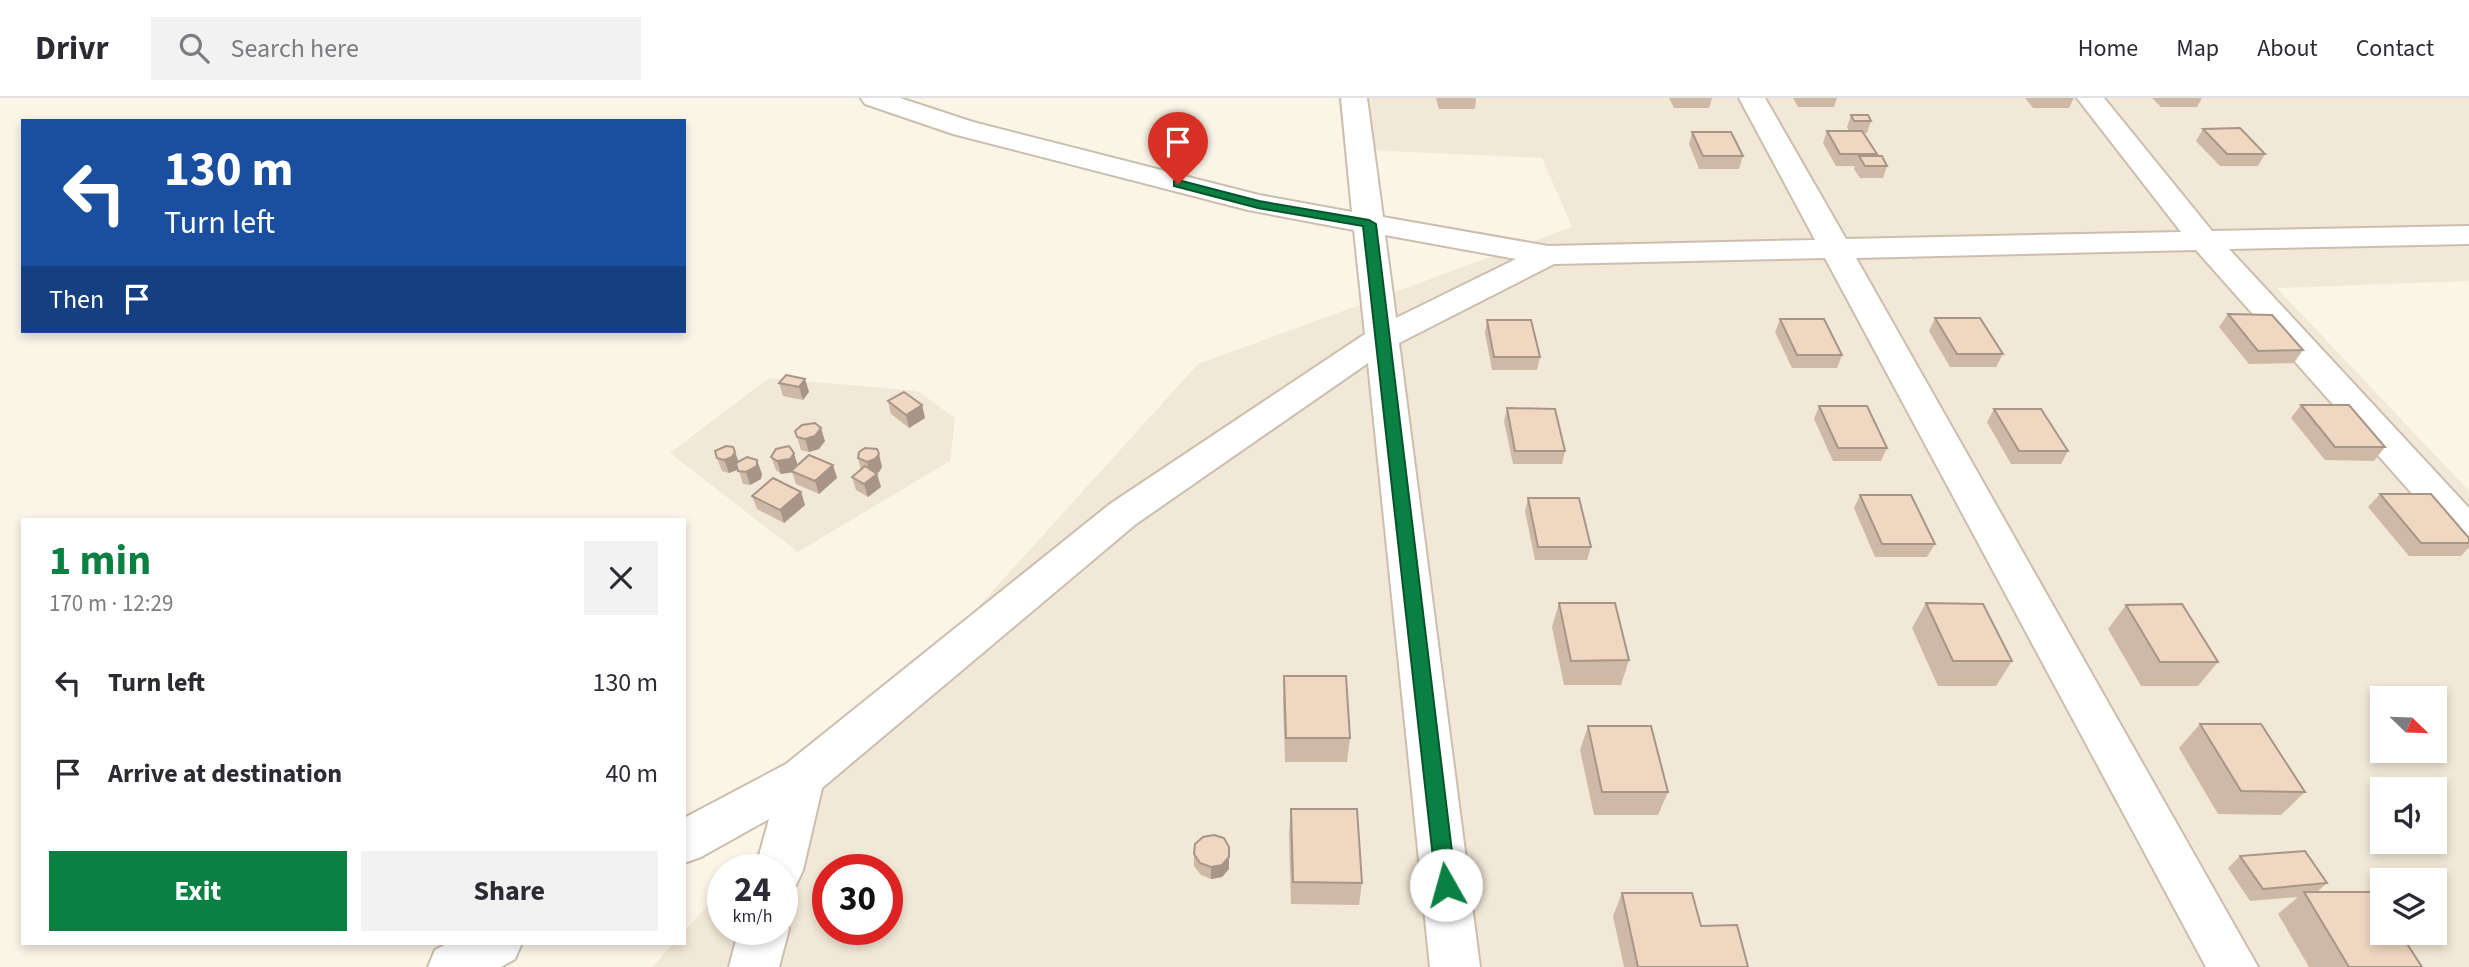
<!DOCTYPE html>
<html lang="en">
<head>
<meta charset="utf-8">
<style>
  :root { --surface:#fff; --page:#f2f2f3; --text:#2b2b33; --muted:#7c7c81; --line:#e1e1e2; --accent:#0b8043 }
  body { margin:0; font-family:"Source Sans 3",sans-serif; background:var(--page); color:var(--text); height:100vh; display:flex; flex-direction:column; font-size:26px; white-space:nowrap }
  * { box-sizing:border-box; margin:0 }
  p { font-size:23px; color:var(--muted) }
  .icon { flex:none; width:38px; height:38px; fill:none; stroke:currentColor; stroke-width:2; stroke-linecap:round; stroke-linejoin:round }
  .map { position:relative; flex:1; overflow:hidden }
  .details { position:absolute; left:21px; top:420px; width:665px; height:427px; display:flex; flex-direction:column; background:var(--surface); border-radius:0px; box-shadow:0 4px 10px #0003 }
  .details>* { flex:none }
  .hud { position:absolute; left:21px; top:21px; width:665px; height:214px; border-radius:0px; box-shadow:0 4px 10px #0003; background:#1a4fa0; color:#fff; overflow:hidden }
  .needle { width:46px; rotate:113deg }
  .buttons { position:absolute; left:2370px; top:588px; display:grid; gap:14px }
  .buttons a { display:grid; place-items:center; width:77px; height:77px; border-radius:0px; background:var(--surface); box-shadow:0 4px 10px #0003; font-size:35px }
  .speed { position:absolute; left:707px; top:756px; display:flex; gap:14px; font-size:35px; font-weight:700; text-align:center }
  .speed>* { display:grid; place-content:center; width:91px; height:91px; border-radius:50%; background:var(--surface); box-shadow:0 4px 10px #0003; line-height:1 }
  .speed small { font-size:18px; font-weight:400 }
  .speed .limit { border:10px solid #d22; background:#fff; color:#111 }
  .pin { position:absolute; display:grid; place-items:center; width:60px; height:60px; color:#fff; margin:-72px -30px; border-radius:50% 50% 50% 0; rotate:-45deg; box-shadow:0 0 7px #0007 }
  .pin .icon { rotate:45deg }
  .me { position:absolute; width:77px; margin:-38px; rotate:353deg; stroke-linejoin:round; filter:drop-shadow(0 0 5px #0008) }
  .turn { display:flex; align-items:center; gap:24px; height:147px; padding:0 28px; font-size:32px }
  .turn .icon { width:91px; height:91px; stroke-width:2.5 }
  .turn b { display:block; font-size:49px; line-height:60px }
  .then { display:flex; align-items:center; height:66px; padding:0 28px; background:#0003; gap:14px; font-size:26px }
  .round { display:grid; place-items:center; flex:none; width:74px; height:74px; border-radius:0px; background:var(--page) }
  .headline { display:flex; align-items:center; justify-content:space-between; height:119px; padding:0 28px }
  h1 { font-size:42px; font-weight:700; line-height:52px; color:var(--accent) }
  .button { display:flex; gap:14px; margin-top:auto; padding:14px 28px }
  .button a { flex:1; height:80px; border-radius:0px; background:var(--accent); color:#fff; font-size:28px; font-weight:700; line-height:80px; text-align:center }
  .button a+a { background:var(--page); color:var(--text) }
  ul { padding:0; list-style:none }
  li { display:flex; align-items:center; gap:21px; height:91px; padding:0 28px }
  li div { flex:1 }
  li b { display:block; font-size:26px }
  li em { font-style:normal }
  header { display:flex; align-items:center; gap:42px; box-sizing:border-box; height:98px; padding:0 35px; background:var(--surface); border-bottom:2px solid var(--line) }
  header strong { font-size:33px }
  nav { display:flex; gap:38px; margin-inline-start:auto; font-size:24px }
  .search { width:490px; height:63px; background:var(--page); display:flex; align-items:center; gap:18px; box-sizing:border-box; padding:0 24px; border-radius:0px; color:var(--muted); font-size:26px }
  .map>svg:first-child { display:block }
</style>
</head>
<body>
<header>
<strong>Drivr</strong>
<div class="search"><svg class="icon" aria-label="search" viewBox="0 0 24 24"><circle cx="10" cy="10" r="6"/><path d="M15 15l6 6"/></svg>Search here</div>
<nav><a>Home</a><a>Map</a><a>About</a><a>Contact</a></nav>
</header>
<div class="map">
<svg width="2469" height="869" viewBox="0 0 2469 869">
  <rect width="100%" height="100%" fill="#fbf5e8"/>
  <g fill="#f2e8d7" fill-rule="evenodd">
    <path d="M1338 0H2469V183L2277 190 2469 393V869H652L674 845H684V833L723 791V831H782V772H740L1198 266 1572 129 1542 60 1344 51ZM2382 600H2434V653H2382ZM2382 691H2434V744H2382ZM828 772H887V831H828ZM2382 782H2434V835H2382Z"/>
    <polygon points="769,280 918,293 955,320 950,363 798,454 670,355"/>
  </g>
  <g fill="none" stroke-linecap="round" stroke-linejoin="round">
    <g stroke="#ccbeae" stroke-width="4">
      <g id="minor">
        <path d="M861 0H900L973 24 1259 97 1352 114 1341 0H1367L1383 119 1548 148 1815 142 1739 0H1765L1846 141 2181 134 2077 0H2104L2212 133 2469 128V146L2229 151 2469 410V448L2455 444 2196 152 1856 160 2258 869H2206L1825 160 1554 166 1399 245 1480 869H1430L1368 265 1136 426 822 690 803 772 796 787 782 792V772H755L769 721 701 759 684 765V720L786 666 1110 406 1365 236 1354 132 1248 112 953 36 865 6ZM1385 137 1516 161 1396 220Z"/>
        <polygon points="782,817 789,831 779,869 729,869 739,831 782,831"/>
        <polygon points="448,845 522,845 515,861 501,869 428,869 435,852"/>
      </g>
    </g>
    <use href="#minor" fill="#fff" fill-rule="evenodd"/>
  </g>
  <g fill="#ceb9a6">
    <polygon points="1436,0 1476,0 1475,11 1439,11"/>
    <polygon points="1669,0 1712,0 1709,10 1674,10"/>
    <polygon points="1793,0 1837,0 1834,9 1798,9"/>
    <polygon points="2025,0 2074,0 2069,10 2033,10"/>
    <polygon points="2152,0 2202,0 2197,9 2161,9"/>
    <polygon points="1851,17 1871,23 1867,35 1864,35 1877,56 1876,58 1887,68 1883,80 1860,80 1854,71 1855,68 1836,68 1823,45 1827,33 1849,33 1847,29"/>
    <polygon points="2203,31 2265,56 2258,68 2220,68 2196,43"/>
    <polygon points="1692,34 1743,58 1739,71 1699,71 1689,46"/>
    <polygon points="2228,216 2303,252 2294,265 2249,266 2219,229"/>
    <polygon points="1935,220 2003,256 1996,269 1950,269 1929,233"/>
    <polygon points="1780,221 1842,257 1837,270 1792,270 1775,234"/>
    <polygon points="1487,222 1540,259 1537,272 1492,272 1485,235"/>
    <polygon points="805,281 809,294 803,302 783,298 779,285"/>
    <polygon points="888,303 922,307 925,320 909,330 891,316"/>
    <polygon points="2301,307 2385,349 2374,363 2325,362 2291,320"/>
    <polygon points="1819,308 1887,350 1881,363 1833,363 1814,321"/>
    <polygon points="1507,310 1565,353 1562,366 1513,366 1504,323"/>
    <polygon points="1994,311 2068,353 2061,366 2011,366 1987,324"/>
    <polygon points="795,333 825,343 819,351 809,354 801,352"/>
    <polygon points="771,359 798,367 833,367 837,380 819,396 796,386 792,374 781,376 776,372"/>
    <polygon points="717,360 739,364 762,376 761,381 750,387 743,386 738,370 737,372 729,375 722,373"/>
    <polygon points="858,360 882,369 879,374 876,375 877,376 881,389 868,399 856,392 852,379 861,372"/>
    <polygon points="801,394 805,407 784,425 757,411 752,398"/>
    <polygon points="2380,396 2469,440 2469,449 2461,458 2409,458 2368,409"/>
    <polygon points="1860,397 1935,446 1927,459 1875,459 1854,410"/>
    <polygon points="1528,400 1591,449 1587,462 1535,462 1525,413"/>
    <polygon points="1559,505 1629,562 1621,587 1564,587 1552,529"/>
    <polygon points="1926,505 2012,563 1996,588 1938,588 1912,530"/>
    <polygon points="2126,507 2218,564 2198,588 2141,588 2108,531"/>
    <polygon points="1284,578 1350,640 1347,664 1285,664 1283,603"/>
    <polygon points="2200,626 2305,694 2281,717 2218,716 2179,650"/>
    <polygon points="1588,628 1668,694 1658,717 1594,717 1580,652"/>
    <polygon points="1291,711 1362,785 1359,807 1291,806 1289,734"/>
    <polygon points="1194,756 1229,771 1222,779 1211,781 1201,777 1194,768"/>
    <polygon points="2240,758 2327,785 2317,794 2422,869 2309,869 2278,816 2298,799 2250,803 2228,770"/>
    <polygon points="1622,795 1701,828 1748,869 1624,869 1613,818"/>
  </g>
  <g fill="#a79687">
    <polygon points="805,281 809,294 803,302 799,289"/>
    <polygon points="922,307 925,320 909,330 906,317"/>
    <polygon points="821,330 825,343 819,351 809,354 805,341"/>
    <polygon points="735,354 740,367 737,372 729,375 724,362"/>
    <polygon points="794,355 798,368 794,374 781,376 777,363"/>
    <polygon points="879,356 882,369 879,374 870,377 867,364"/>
    <polygon points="757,362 762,376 761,381 750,387 746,374"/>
    <polygon points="833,367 837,380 819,396 815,383"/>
    <polygon points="877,376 881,389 868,399 864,386"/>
    <polygon points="801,394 805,407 784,425 780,412"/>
    <polygon points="1229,749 1229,771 1222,779 1211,781 1211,769"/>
  </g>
  <g fill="#efd7c1" stroke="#a79687" stroke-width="2">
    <polygon points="1851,17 1868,17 1871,23 1854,23"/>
    <polygon points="2240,30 2265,56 2227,56 2203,31"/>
    <polygon points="1827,33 1862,33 1877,56 1840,56"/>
    <polygon points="1692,34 1731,34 1743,58 1703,58"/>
    <polygon points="1859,58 1882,58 1887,68 1865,68"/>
    <polygon points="2228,216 2272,217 2303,252 2258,253"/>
    <polygon points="1935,220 1980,220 2003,256 1957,256"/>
    <polygon points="1780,221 1824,221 1842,257 1797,257"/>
    <polygon points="1487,222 1531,222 1540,259 1494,259"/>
    <polygon points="786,277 805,281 799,289 779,285"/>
    <polygon points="904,294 922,307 906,317 888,303"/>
    <polygon points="2301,307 2349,307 2385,349 2335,349"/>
    <polygon points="1819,308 1867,308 1887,350 1838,350"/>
    <polygon points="1507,310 1555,311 1565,353 1515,353"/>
    <polygon points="1994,311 2041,311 2068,353 2019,353"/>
    <polygon points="815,325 821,330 815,338 805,341 797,339 795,333 802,327"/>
    <polygon points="726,348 733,349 735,354 732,359 724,362 717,360 715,353"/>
    <polygon points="789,348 794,355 790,361 777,363 771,359 776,351"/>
    <polygon points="865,350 877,351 879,356 875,361 867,364 858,360 859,354"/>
    <polygon points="809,357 833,367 815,383 791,373"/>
    <polygon points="747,359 757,362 757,368 746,374 738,373 736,365"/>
    <polygon points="865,368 877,376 864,386 852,379"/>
    <polygon points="773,380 801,394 780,412 752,398"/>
    <polygon points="2380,396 2431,396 2469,440 2469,445 2421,445"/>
    <polygon points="1860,397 1911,397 1935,446 1882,446"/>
    <polygon points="1528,400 1579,400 1591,449 1538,449"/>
    <polygon points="1559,505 1615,505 1629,562 1571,563"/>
    <polygon points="1926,505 1983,506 2012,563 1953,563"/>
    <polygon points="2182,506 2218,564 2160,564 2126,507"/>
    <polygon points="1284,578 1346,578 1350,640 1286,640"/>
    <polygon points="2200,626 2261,626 2305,694 2241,693"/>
    <polygon points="1588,628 1651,628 1668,694 1602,694"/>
    <polygon points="1291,711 1357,711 1362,785 1293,784"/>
    <polygon points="1214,737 1224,740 1229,749 1229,759 1222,767 1211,769 1200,765 1194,756 1195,746 1203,739"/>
    <polygon points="2305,753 2327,785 2263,791 2240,758"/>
    <polygon points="2304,794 2374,794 2382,807 2382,835 2400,835 2422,869 2349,869"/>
    <polygon points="1622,795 1692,795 1701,828 1737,827 1748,869 1638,869"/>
  </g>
  <polygon fill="#0b8043" stroke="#07532c" stroke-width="2" points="1178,82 1259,103 1369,122 1376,126 1456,787 1453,793 1446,796 1439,793 1436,787 1363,128 1258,110 1174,88 1174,83"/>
</svg>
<div class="buttons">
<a><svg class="needle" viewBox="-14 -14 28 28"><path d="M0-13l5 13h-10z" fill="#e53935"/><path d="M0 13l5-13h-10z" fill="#7c7c81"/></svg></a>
<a><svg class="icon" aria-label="sound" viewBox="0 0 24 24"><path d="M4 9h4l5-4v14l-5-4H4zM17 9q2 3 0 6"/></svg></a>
<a><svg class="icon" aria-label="layers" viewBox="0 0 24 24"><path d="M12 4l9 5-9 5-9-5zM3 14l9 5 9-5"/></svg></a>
</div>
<div class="speed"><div>24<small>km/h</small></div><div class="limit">30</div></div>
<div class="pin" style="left:1178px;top:86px;background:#d93025"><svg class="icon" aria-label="arrive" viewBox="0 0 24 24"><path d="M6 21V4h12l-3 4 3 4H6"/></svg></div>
<svg class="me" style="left:1446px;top:787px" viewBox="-20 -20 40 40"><circle r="19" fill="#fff"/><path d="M0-13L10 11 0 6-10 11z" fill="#0b8043"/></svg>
<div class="hud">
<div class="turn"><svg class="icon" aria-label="left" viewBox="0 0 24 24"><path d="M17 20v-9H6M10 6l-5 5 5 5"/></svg><div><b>130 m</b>Turn left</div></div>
<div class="then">Then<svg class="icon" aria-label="arrive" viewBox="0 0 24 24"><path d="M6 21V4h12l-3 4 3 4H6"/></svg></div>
</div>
<section class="details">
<div class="headline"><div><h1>1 min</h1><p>170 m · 12:29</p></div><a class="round"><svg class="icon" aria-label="close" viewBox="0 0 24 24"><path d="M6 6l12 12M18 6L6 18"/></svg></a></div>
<ul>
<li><svg class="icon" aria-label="left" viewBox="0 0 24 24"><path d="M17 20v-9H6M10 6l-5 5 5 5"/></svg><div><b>Turn left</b></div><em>130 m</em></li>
<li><svg class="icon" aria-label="arrive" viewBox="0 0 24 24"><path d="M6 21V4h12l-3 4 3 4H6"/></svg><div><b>Arrive at destination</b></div><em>40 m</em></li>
</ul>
<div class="button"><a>Exit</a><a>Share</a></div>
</section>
</div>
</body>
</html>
